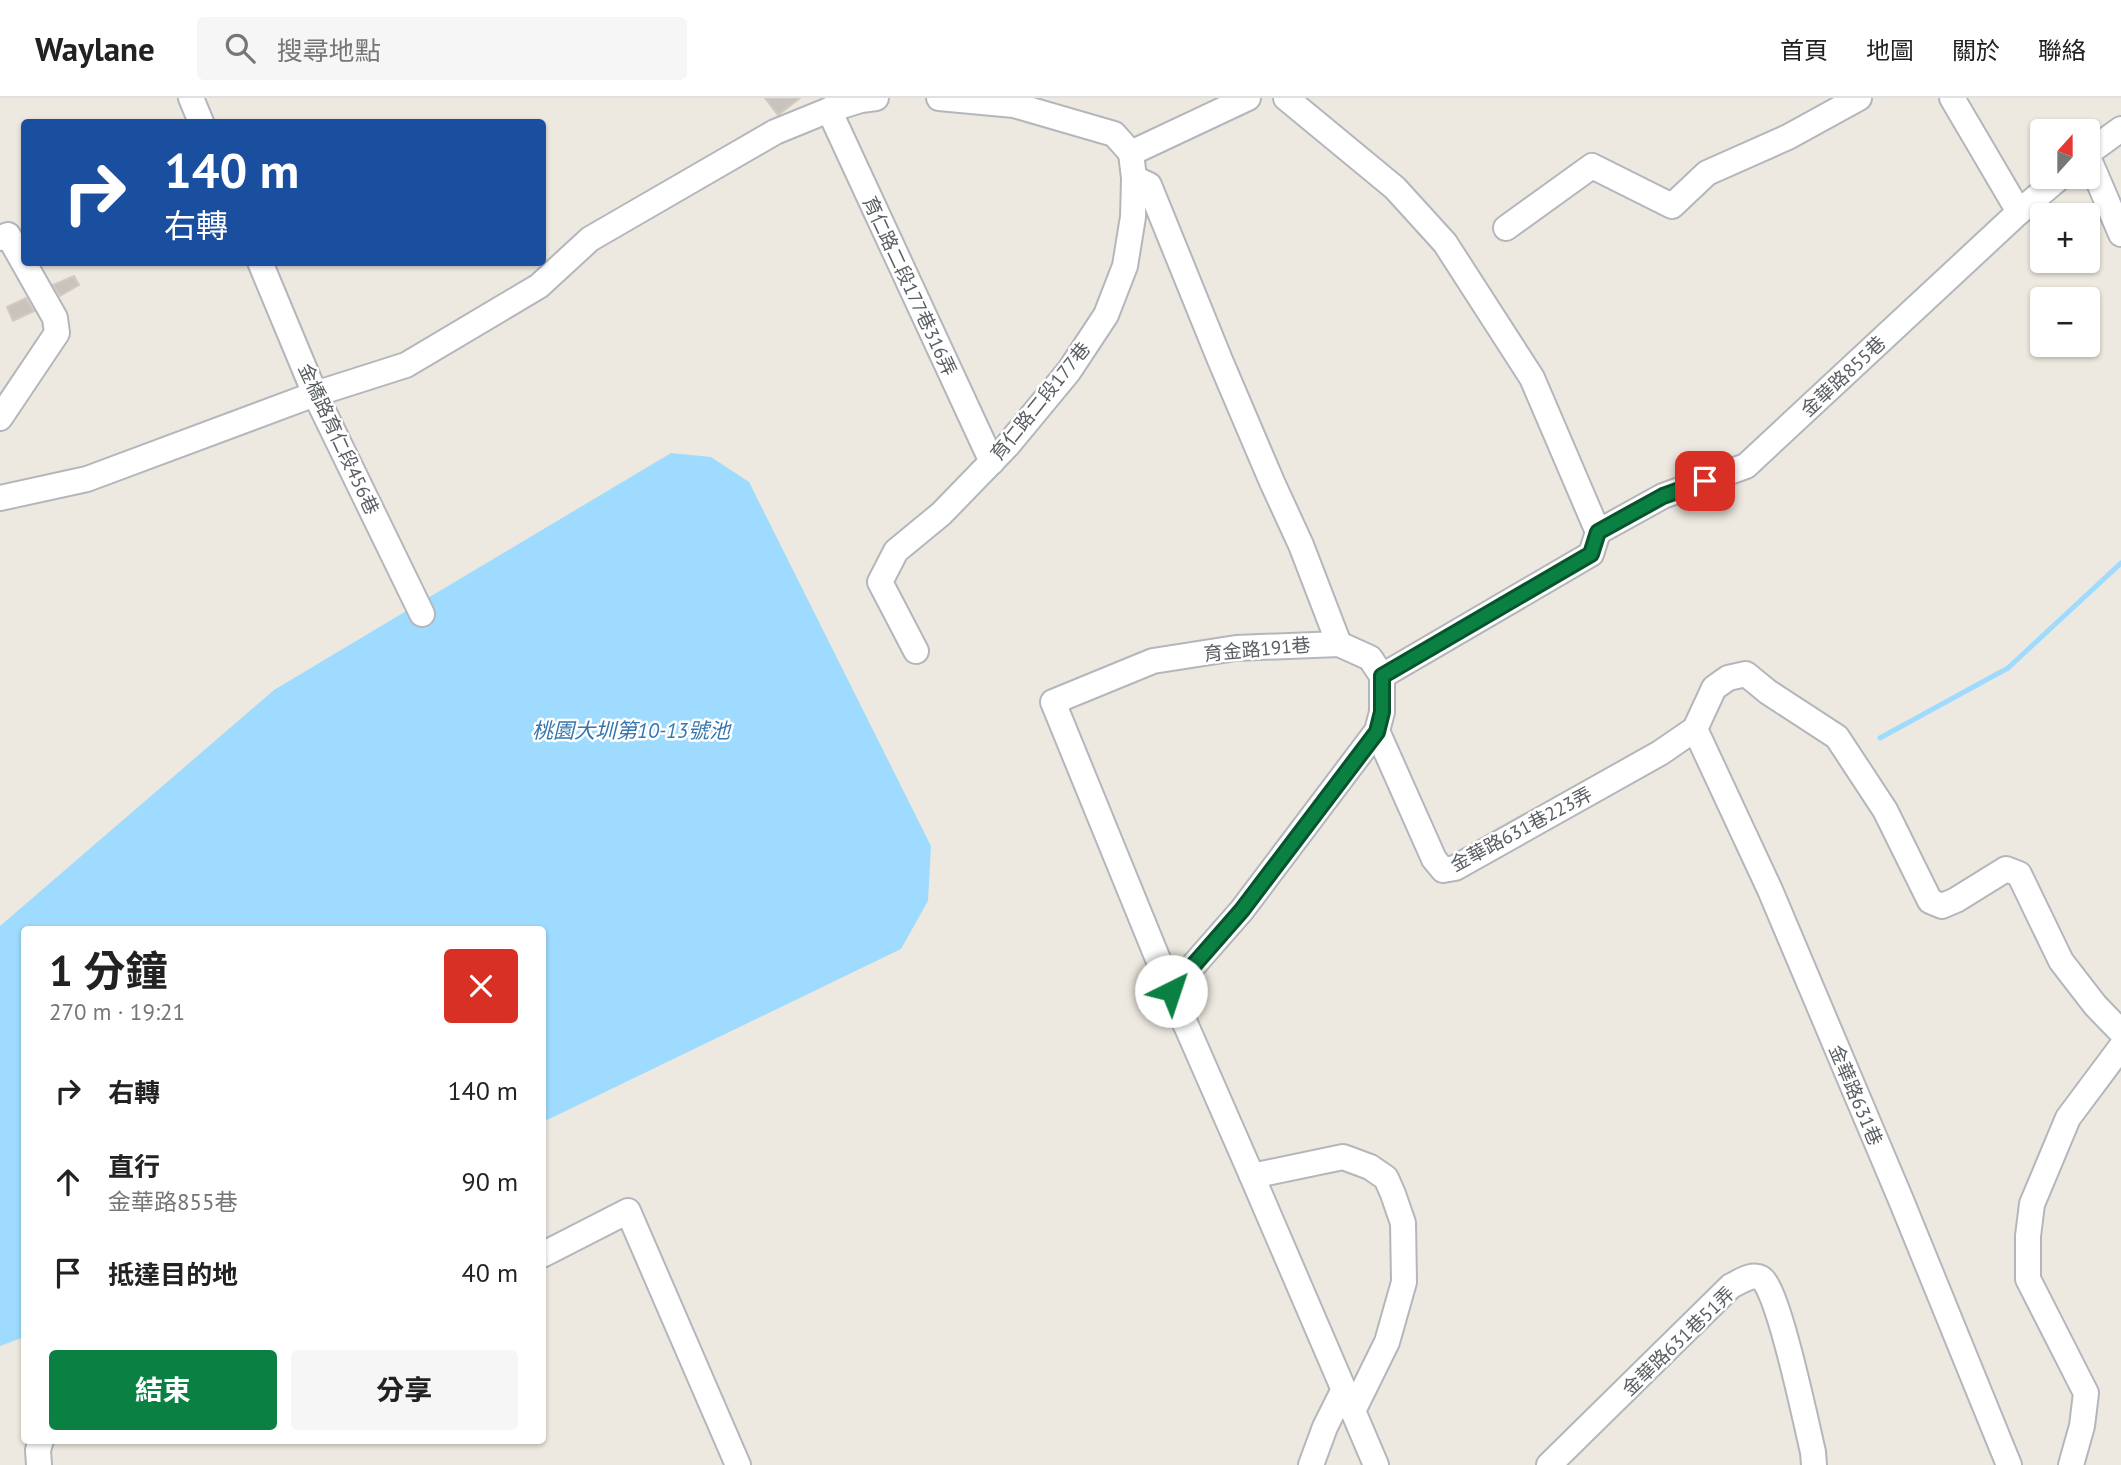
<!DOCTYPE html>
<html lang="zh-TW">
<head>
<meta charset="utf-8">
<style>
  :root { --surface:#fff; --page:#f6f6f6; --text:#222; --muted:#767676; --line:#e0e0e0; --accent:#0b8043 }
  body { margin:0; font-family:"PT Sans","Noto Sans TC",sans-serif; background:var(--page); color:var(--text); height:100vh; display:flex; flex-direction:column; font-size:26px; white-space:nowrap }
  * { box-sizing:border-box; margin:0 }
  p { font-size:23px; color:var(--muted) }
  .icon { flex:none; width:38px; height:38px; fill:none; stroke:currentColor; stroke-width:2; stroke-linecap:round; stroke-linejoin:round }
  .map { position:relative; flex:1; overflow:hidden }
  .sheet { position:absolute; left:21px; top:828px; width:525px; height:518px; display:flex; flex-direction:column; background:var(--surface); border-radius:7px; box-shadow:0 2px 5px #0004 }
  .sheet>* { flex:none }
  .hud { position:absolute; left:21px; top:21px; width:525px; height:147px; border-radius:7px; box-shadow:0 2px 5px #0004; background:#1a4fa0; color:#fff; overflow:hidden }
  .needle { width:46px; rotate:21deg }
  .tools { position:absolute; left:2030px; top:21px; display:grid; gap:14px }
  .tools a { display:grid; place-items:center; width:70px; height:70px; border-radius:7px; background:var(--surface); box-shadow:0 2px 5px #0004; font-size:35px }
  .pin { position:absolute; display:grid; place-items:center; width:60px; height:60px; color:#fff; margin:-30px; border-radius:14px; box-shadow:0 4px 10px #0006 }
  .me { position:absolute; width:77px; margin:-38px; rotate:41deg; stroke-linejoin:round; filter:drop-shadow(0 0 5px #0008) }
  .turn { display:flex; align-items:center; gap:24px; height:147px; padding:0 28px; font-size:32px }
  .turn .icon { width:91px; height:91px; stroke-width:2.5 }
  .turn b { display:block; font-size:49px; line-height:60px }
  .round { display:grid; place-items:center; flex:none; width:74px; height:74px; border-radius:7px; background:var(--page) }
  .head { display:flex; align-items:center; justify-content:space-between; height:119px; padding:0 28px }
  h1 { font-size:42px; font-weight:700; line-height:52px }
  .button { display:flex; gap:14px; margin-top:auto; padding:14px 28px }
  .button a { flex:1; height:80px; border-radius:7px; background:var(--accent); color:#fff; font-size:28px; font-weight:700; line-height:80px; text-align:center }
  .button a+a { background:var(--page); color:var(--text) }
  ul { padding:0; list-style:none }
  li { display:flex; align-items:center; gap:21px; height:91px; padding:0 28px }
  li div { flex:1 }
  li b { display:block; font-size:26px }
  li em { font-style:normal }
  header { display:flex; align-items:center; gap:42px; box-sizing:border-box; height:98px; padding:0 35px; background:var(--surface); border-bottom:2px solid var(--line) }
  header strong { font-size:33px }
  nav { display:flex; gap:38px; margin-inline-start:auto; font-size:24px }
  .search { width:490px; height:63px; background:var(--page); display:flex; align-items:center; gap:18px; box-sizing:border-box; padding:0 24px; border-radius:7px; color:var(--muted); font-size:26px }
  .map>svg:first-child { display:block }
</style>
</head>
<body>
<header>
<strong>Waylane</strong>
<div class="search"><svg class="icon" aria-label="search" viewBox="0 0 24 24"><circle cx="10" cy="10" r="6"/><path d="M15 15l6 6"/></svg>搜尋地點</div>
<nav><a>首頁</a><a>地圖</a><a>關於</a><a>聯絡</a></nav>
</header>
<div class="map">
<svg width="2121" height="1367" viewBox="0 0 2121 1367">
  <rect width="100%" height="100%" fill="#ede9e0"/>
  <polygon fill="#9edbff" points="671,355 711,359 749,384 931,748 928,803 901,851 543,1024 542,831 24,831 24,1239 0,1248 0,828 274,592"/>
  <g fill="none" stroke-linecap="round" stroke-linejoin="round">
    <polyline stroke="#9edbff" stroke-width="5" points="1880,640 2008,570 2121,465"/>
  </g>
  <g fill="#c8c4bd" stroke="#d2cabe" stroke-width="2">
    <polygon points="765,0 800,0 778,17"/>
    <polygon points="74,178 79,187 60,198 53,187"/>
    <polygon points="26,200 34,213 13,223 7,209"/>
  </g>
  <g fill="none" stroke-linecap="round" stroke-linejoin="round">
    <g stroke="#b3b7bc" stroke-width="28">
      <g id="minor">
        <polyline points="191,0 201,24"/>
        <polyline points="939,0 1014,7 1114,36 1131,55"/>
        <polyline points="1286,0 1395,90 1445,145 1532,280 1598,434 1591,456 1382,578"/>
        <polyline points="1952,0 2019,114"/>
        <polyline points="829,12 992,364"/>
        <polyline points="2088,55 2121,31"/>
        <polyline points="2088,59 2121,136"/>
        <polyline points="1134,80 1149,87 1220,262 1272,384 1301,447 1339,546"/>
        <polyline points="1506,130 1592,68 1672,108 1707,75 1788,39 1859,0"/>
        <polyline points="0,140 8,137 55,220 57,235 0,320"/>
        <polyline points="260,164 315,296 422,516"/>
        <polyline points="0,400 87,381 315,296 406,267 539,188 590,141 775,34 829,12 861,2 876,0"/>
        <polyline points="1598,434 1663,398 1746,368 2019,114 2060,79"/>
        <polyline points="916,553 880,484 896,453 941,416 1007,348 1069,273 1106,217 1125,168 1133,119 1134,80 1131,55 1248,0"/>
        <polyline points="1695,631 1770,792 1901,1102 2009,1367"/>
        <polyline points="1695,631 1714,590 1728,580 1746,576 1768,594 1837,639 1885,712 1930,803 1942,808 1956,802 2006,771 2019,776 2061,863 2095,907 2121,934"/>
        <polyline points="1377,633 1434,761 1443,772 1455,770 1660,655 1695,631"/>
        <polyline points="1171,893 1242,812 1377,633 1382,614 1382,578 1370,560 1339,546 1236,550 1153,563 1053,604 1171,893 1252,1078 1343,1059 1370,1069 1386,1080 1393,1096 1403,1125 1404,1184 1387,1244 1353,1313 1376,1367"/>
        <polyline points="1252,1078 1353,1313"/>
        <polyline points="542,1157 628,1113 738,1367"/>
        <polyline points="39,1367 38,1352 41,1342"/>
        <polyline points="1311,1367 1325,1329 1343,1293"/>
        <path d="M1549 1367 1731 1188C1740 1184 1751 1175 1761 1180 1778 1189 1807 1329 1813 1354L1814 1367"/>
        <polyline points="2071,1367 2082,1328 2086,1295 2028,1181 2028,1138 2032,1106 2068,1020 2121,949"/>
      </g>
    </g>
    <use href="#minor" stroke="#fff" stroke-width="24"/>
  </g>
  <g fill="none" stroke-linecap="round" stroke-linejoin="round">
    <g stroke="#07532c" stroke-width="18">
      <polyline id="route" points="1171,893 1242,812 1377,634 1382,614 1382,578 1591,456 1598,434 1663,398 1705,383"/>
    </g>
    <use href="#route" stroke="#0b8043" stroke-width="12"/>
  </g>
  <g text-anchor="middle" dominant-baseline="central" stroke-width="5" stroke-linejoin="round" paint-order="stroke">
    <g font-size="19" fill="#595e62" stroke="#fff">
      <text transform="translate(910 188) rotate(65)">育仁路二段177巷316弄</text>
      <text transform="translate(1843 278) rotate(-43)">金華路855巷</text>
      <text transform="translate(1040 303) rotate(-51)">育仁路二段177巷</text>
      <text transform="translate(339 341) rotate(65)">金橋路育仁段456巷</text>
      <text transform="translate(1257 551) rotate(-5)">育金路191巷</text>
      <text transform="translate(1521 731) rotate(-28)">金華路631巷223弄</text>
      <text transform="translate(1856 997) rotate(67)">金華路631巷</text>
      <text transform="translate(1678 1243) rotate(-44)">金華路631巷51弄</text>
    </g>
    <g font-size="21" font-style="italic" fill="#3576ad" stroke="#fff">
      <text x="631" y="632">桃園大圳第10-13號池</text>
    </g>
  </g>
</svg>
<div class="tools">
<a><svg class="needle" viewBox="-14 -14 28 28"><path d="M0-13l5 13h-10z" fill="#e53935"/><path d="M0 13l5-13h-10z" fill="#767676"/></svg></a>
<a>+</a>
<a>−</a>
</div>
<div class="pin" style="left:1705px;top:383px;background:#d93025"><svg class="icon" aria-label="arrive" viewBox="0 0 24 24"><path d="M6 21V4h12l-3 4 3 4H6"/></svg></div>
<svg class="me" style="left:1171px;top:893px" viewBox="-20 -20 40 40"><circle r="19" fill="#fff"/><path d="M0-13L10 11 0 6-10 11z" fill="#0b8043"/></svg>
<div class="hud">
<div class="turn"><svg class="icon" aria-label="right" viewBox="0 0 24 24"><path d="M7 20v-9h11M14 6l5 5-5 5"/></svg><div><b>140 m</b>右轉</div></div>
</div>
<section class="sheet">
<div class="head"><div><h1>1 分鐘</h1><p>270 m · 19:21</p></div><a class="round" style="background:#d93025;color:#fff"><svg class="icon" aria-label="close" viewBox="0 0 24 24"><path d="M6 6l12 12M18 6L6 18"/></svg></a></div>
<ul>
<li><svg class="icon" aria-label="right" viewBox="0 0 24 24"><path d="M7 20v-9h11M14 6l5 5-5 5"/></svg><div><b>右轉</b></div><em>140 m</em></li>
<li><svg class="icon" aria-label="ahead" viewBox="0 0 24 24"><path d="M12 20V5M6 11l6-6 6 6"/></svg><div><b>直行</b><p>金華路855巷</p></div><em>90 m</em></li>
<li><svg class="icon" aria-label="arrive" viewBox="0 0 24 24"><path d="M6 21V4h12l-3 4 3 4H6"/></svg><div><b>抵達目的地</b></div><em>40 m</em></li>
</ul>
<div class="button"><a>結束</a><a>分享</a></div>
</section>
</div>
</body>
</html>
